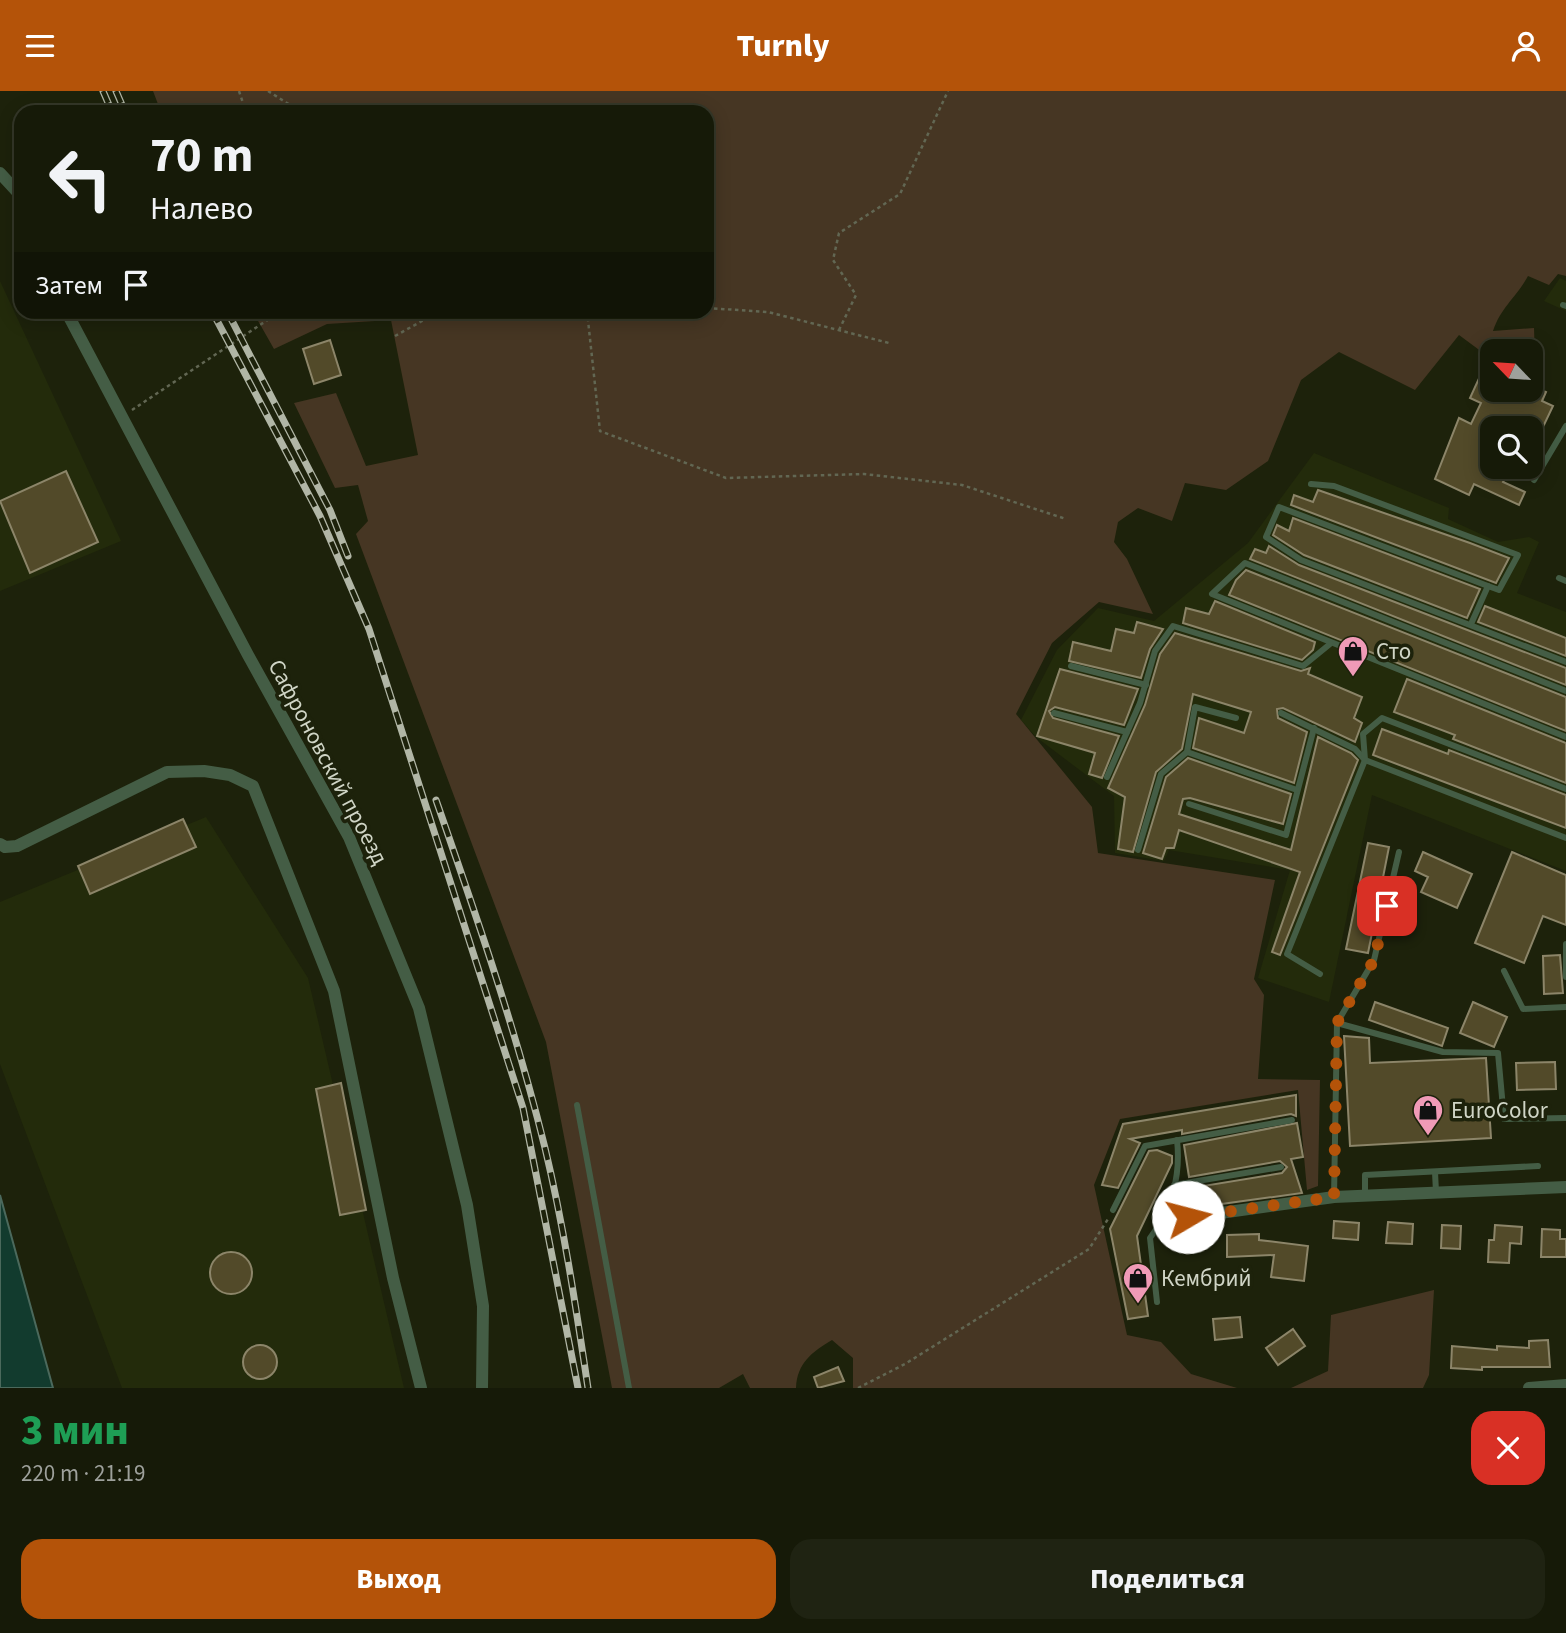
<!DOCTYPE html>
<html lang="ru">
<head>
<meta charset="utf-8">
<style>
  :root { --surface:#161a08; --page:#1f2312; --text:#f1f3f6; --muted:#9ea19c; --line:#353829; --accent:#b45309 }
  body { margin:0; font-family:"Source Sans 3",sans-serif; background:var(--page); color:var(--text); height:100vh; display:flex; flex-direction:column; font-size:26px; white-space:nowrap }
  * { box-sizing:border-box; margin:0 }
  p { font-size:23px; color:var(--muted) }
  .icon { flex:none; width:38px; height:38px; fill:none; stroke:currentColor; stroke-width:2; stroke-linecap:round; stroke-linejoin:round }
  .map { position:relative; height:1297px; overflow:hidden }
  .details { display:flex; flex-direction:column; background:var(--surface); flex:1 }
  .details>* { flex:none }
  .guide { position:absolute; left:14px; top:14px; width:700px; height:214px; border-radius:21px; box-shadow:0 4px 18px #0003,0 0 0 2px var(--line); background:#161a08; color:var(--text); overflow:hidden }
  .needle { width:46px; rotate:295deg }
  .fabs { position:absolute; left:1480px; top:248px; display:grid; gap:14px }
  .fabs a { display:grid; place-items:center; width:63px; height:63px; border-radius:14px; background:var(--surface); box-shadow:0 4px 18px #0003,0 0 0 2px var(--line); font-size:35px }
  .pin { position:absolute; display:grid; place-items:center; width:60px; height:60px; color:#fff; margin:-30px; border-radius:14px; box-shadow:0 4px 10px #0006 }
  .me { position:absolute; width:77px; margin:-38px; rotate:82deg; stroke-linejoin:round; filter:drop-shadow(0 0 5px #0008) }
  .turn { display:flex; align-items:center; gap:24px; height:147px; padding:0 21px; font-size:32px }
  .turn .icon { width:91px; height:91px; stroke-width:2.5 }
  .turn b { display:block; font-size:49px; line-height:60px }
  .then { display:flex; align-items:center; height:66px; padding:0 21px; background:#0003; gap:14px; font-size:26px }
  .round { display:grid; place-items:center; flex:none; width:74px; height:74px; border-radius:21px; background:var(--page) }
  .summary { display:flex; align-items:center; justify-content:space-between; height:119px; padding:0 21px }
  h1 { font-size:42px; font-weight:800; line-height:52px; color:#1e9e55 }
  .button { display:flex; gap:14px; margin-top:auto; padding:14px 21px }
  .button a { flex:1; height:80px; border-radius:21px; background:var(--accent); color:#fff; font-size:28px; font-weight:800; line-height:80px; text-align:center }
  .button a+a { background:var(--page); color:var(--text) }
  header { display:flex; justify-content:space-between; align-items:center; height:91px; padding:0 21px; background:var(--accent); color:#fff; font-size:32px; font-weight:800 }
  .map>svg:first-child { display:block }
</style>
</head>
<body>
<header><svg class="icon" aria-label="menu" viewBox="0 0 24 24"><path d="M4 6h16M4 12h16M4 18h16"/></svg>Turnly<svg class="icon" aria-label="person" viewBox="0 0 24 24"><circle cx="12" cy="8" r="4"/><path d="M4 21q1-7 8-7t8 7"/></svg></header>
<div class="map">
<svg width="1566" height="1297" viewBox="0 0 1566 1297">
  <rect width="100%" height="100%" fill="#1d220b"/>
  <g fill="#232b0b">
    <polygon points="1560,187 1566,190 1566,220 1544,210"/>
    <polygon points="0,190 121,450 0,500"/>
    <polygon points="1314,362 1449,417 1448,428 1498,451 1529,446 1539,451 1517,502 1566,521 1566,780 1372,704 1329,911 1258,887 1290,779 1169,759 1164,770 1115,762 1114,705 1036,646 1021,629 1057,559 1098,517 1154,530 1248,452"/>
    <polygon points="206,726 308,887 404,1297 122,1297 0,973 0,811"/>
  </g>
  <g fill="#463623">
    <path d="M153 0H1566V185L1558 183 1549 194 1528 185C1515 208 1501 216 1493 240L1534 237 1535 267H1531V261H1493V265L1486 264 1459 244 1415 299 1339 261 1301 289 1268 370 1226 399 1185 392 1172 430 1138 417 1118 431 1114 451 1127 468 1153 523 1099 511 1052 552 1016 623 1092 716 1098 762 1275 789 1254 888 1264 904 1258 988 1320 989 1318 1095 1307 1099 1298 999 1120 1028 1094 1094 1127 1244 1161 1251 1191 1283 1237 1297H853V1267L832 1249C812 1261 797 1272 796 1297H750L743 1283 719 1297H612L546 951 356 443 368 430 358 394 335 397 294 312 336 302 366 375 418 364 391 229 327 233 274 258 253 221 707 220V21H161Z"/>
    <polygon points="1434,1199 1429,1284 1423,1297 1291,1297 1328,1280 1331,1224"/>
  </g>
  <polygon fill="#123b2e" stroke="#4b695c" stroke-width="2" points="0,1104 53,1297 0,1297"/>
  <g fill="#524a29" stroke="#8c8569" stroke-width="2">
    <polygon points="330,249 341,284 314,293 303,258"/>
    <polygon points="1481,283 1493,288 1493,299 1531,299 1531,295 1546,301 1542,310 1553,315 1531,361 1531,338 1493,338 1493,376 1510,376 1503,391 1525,401 1519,414 1474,393 1469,404 1435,388 1459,327 1471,333 1481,312 1470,307"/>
    <polygon points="66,380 98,451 30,482 0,410"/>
    <polygon points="1318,399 1470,452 1509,467 1496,492 1291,414 1294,404 1313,411"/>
    <polygon points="1293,427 1480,498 1467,527 1304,464 1273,444 1277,434 1289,440"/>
    <polygon points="1269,455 1299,474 1566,577 1566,594 1250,468 1255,458 1266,462"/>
    <polygon points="1246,479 1566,606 1566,640 1229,504 1236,489"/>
    <polygon points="1215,510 1315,551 1313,559 1302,569 1183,532 1186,517 1209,523"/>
    <polygon points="1485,515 1566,547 1566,565 1478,531"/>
    <polygon points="1137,531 1163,538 1150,558 1141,587 1069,570 1073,551 1111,560 1116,538 1134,542"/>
    <polygon points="1175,542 1301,580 1310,577 1308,583 1362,606 1354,627 1362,632 1355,651 1283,617 1277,618 1278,627 1307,641 1294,692 1193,657 1199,627 1244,642 1251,621 1193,603 1182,658 1156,681 1133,761 1118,758 1125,706 1108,697 1145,614 1160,563"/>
    <polygon points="1060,578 1138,598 1124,634 1055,616 1049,620 1053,627 1119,645 1102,687 1089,683 1095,662 1037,645"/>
    <polygon points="1407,588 1566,652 1566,692 1453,648 1455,644 1394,621"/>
    <polygon points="1382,638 1448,663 1449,659 1566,704 1566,737 1373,664"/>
    <polygon points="1318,646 1351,662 1358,669 1280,864 1272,861 1300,781 1179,739 1174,757 1166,757 1162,768 1143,762 1166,686 1188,667 1291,703 1283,733 1190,707 1183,708 1179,723 1291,759"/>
    <polygon points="183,728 196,756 90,803 78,775"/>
    <polygon points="1368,752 1389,756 1368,862 1346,858"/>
    <polygon points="1423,761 1472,783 1457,817 1421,801 1428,786 1415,780"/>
    <polygon points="1512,761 1566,784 1566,834 1543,825 1524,872 1475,852"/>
    <polygon points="1560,864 1563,902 1544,903 1543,865"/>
    <polygon points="1375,911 1448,937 1442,955 1369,929"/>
    <polygon points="1473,911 1507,926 1494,956 1460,942"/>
    <polygon points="1344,945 1369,947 1370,972 1486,967 1491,1047 1350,1055"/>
    <polygon points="1555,971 1556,998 1517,999 1516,972"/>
    <polygon points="341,992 366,1119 340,1124 316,998"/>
    <polygon points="1296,1004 1296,1025 1291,1023 1182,1043 1182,1039 1130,1048 1140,1052 1118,1097 1102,1094 1123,1033"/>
    <polygon points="1297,1032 1303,1066 1291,1068 1302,1102 1178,1119 1178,1104 1191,1101 1191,1097 1282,1082 1287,1076 1280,1070 1189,1086 1184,1054"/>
    <polygon points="1157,1059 1172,1065 1172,1072 1137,1145 1148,1225 1128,1228 1110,1138 1149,1060"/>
    <polygon points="1334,1130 1359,1132 1358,1149 1333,1147"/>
    <polygon points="1388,1131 1413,1133 1412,1153 1386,1152"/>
    <polygon points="1442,1134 1461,1135 1460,1158 1441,1157"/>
    <polygon points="1495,1134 1522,1136 1521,1153 1510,1152 1509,1172 1488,1171 1489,1149 1494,1149"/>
    <polygon points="1542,1138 1560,1139 1560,1148 1566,1148 1566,1166 1541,1166"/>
    <polygon points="1204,1141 1204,1155 1178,1159 1177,1142"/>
    <polygon points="1259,1143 1259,1149 1308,1155 1304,1190 1271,1186 1274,1164 1227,1166 1227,1144"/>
    <circle cx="231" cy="1182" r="21"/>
    <polygon points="1240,1226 1242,1246 1215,1249 1213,1228"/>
    <polygon points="1293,1238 1305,1255 1278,1274 1266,1257"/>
    <polygon points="1548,1249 1550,1276 1482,1276 1482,1279 1451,1277 1452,1255 1497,1259 1497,1255 1529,1257 1529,1250"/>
    <circle cx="260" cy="1271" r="17"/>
    <polygon points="838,1276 844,1290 818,1297 814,1286"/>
  </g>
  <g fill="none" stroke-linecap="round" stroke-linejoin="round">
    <g stroke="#626753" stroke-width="2.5" stroke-dasharray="3.5 3.5" stroke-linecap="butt">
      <polyline points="239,0 246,21"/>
      <polyline points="268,0 301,21"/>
      <polyline points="707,217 768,221 889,252"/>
      <polyline points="587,220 600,340 726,387 864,383 962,394 1066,428"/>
      <polyline points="839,239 856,204 833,169 839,142 900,103 948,0"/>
      <polyline points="395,245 440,220"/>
      <polyline points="132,319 281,220"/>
      <polyline points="858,1297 905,1273 1089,1158 1108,1128"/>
    </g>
    <g stroke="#445d45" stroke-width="6">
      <polyline points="1563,214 1566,215"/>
      <polyline points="1534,389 1566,335"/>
      <polyline points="1311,393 1334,395 1518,464 1499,499 1488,495"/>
      <polyline points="1559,487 1566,490"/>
      <polyline points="1471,533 1488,495 1279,416 1266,446 1301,469 1566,571"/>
      <polyline points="1071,575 1146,594"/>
      <polyline points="1566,600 1245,472 1212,503 1566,646"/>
      <polyline points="1054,622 1127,641"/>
      <polyline points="1281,622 1355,658 1365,669 1566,747"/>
      <polyline points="1187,661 1195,616 1236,627"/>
      <polyline points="1107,686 1140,612 1155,560 1173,535 1303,575 1330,553"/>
      <polyline points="1189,713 1286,744 1314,637"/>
      <polyline points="1138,759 1161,683 1187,661 1297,699"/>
      <polyline points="1566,853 1566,886"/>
      <polyline points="1504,880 1523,918 1566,916"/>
      <polyline points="1320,883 1287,863 1365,669 1363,643 1382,627 1566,698"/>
      <polyline points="1337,932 1443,961 1498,962 1504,1028 1566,1027"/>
      <polyline points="577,1014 629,1297"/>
      <polyline points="1435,1081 1436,1101"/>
      <polyline points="1174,1094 1281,1076"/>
      <polyline points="1365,1105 1365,1084 1538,1075"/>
      <polyline points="1334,1106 1337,932 1374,869 1399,761"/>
      <polyline points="1113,1119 1145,1055 1292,1029"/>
      <path d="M1157 1211 1150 1147C1172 1119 1181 1084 1177 1049"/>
    </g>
    <g stroke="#445d45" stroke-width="12">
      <polyline points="0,82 21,105"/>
      <polyline points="66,220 248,564 349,746 419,917 467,1114 483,1215 482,1297"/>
      <polyline points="0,753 5,756 17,755 167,681 204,680 230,684 253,695 334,900 393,1187 421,1297"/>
      <polyline points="1164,1130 1334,1106 1566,1096"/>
      <polyline points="1529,1297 1566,1294"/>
    </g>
    <g stroke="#b1b6a6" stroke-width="7">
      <g id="rail">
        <polyline points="103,0 112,21"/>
        <polyline points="116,0 125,21"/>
        <polyline points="212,220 320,425 369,538 523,1017 578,1297"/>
        <polyline points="227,220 330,419 348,465"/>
        <path d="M436 709C476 824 516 939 545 1057 564 1136 576 1217 588 1297"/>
      </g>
    </g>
    <use href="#rail" stroke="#1d220b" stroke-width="4.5" stroke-dasharray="13" stroke-linecap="butt"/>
  </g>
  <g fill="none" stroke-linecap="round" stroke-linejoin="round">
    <polyline stroke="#b45309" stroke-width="12" stroke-dasharray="0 21.6" points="1188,1126 1334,1106 1337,932 1374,869 1387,815"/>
  </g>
  <defs>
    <g id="shop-pin" transform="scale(1.575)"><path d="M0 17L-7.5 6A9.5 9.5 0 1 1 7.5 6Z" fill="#f09ab7" stroke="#1d220b"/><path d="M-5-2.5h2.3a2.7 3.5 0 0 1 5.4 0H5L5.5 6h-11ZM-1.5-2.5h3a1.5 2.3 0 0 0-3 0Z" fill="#111"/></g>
  </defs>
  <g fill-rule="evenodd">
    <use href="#shop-pin" x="1353" y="560"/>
    <use href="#shop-pin" x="1428" y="1019"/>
    <use href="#shop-pin" x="1138" y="1187"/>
  </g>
  <g text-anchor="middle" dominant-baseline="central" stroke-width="7" stroke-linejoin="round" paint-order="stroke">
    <g font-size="23" fill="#d0d5c6" stroke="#1d220b" text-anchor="start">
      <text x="1376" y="560">Сто</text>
      <text x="1451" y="1019">EuroColor</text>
      <text x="1161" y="1187">Кембрий</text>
    </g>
    <g font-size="23" fill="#d0d5c6" stroke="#1d220b">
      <text transform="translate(328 671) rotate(62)">Сафроновский проезд</text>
    </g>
  </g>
</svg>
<div class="fabs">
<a><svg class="needle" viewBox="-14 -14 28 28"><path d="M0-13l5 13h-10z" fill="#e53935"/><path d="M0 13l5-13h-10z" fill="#9ea19c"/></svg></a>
<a><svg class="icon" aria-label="search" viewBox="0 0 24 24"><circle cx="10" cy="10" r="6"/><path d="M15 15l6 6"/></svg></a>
</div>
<div class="pin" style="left:1387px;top:815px;background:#d93025"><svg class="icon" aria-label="arrive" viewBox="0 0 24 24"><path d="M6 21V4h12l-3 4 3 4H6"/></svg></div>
<svg class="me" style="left:1188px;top:1126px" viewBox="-20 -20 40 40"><circle r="19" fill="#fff"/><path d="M0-13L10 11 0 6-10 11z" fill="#b45309"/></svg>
<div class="guide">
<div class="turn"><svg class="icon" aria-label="left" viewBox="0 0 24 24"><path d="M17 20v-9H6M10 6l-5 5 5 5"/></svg><div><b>70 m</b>Налево</div></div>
<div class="then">Затем<svg class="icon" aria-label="arrive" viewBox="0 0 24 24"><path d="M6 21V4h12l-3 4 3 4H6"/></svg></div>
</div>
</div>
<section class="details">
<div class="summary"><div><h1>3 мин</h1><p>220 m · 21:19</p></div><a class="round" style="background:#d93025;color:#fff"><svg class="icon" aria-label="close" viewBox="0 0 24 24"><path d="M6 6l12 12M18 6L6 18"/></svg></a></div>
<div class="button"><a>Выход</a><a>Поделиться</a></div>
</section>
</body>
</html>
